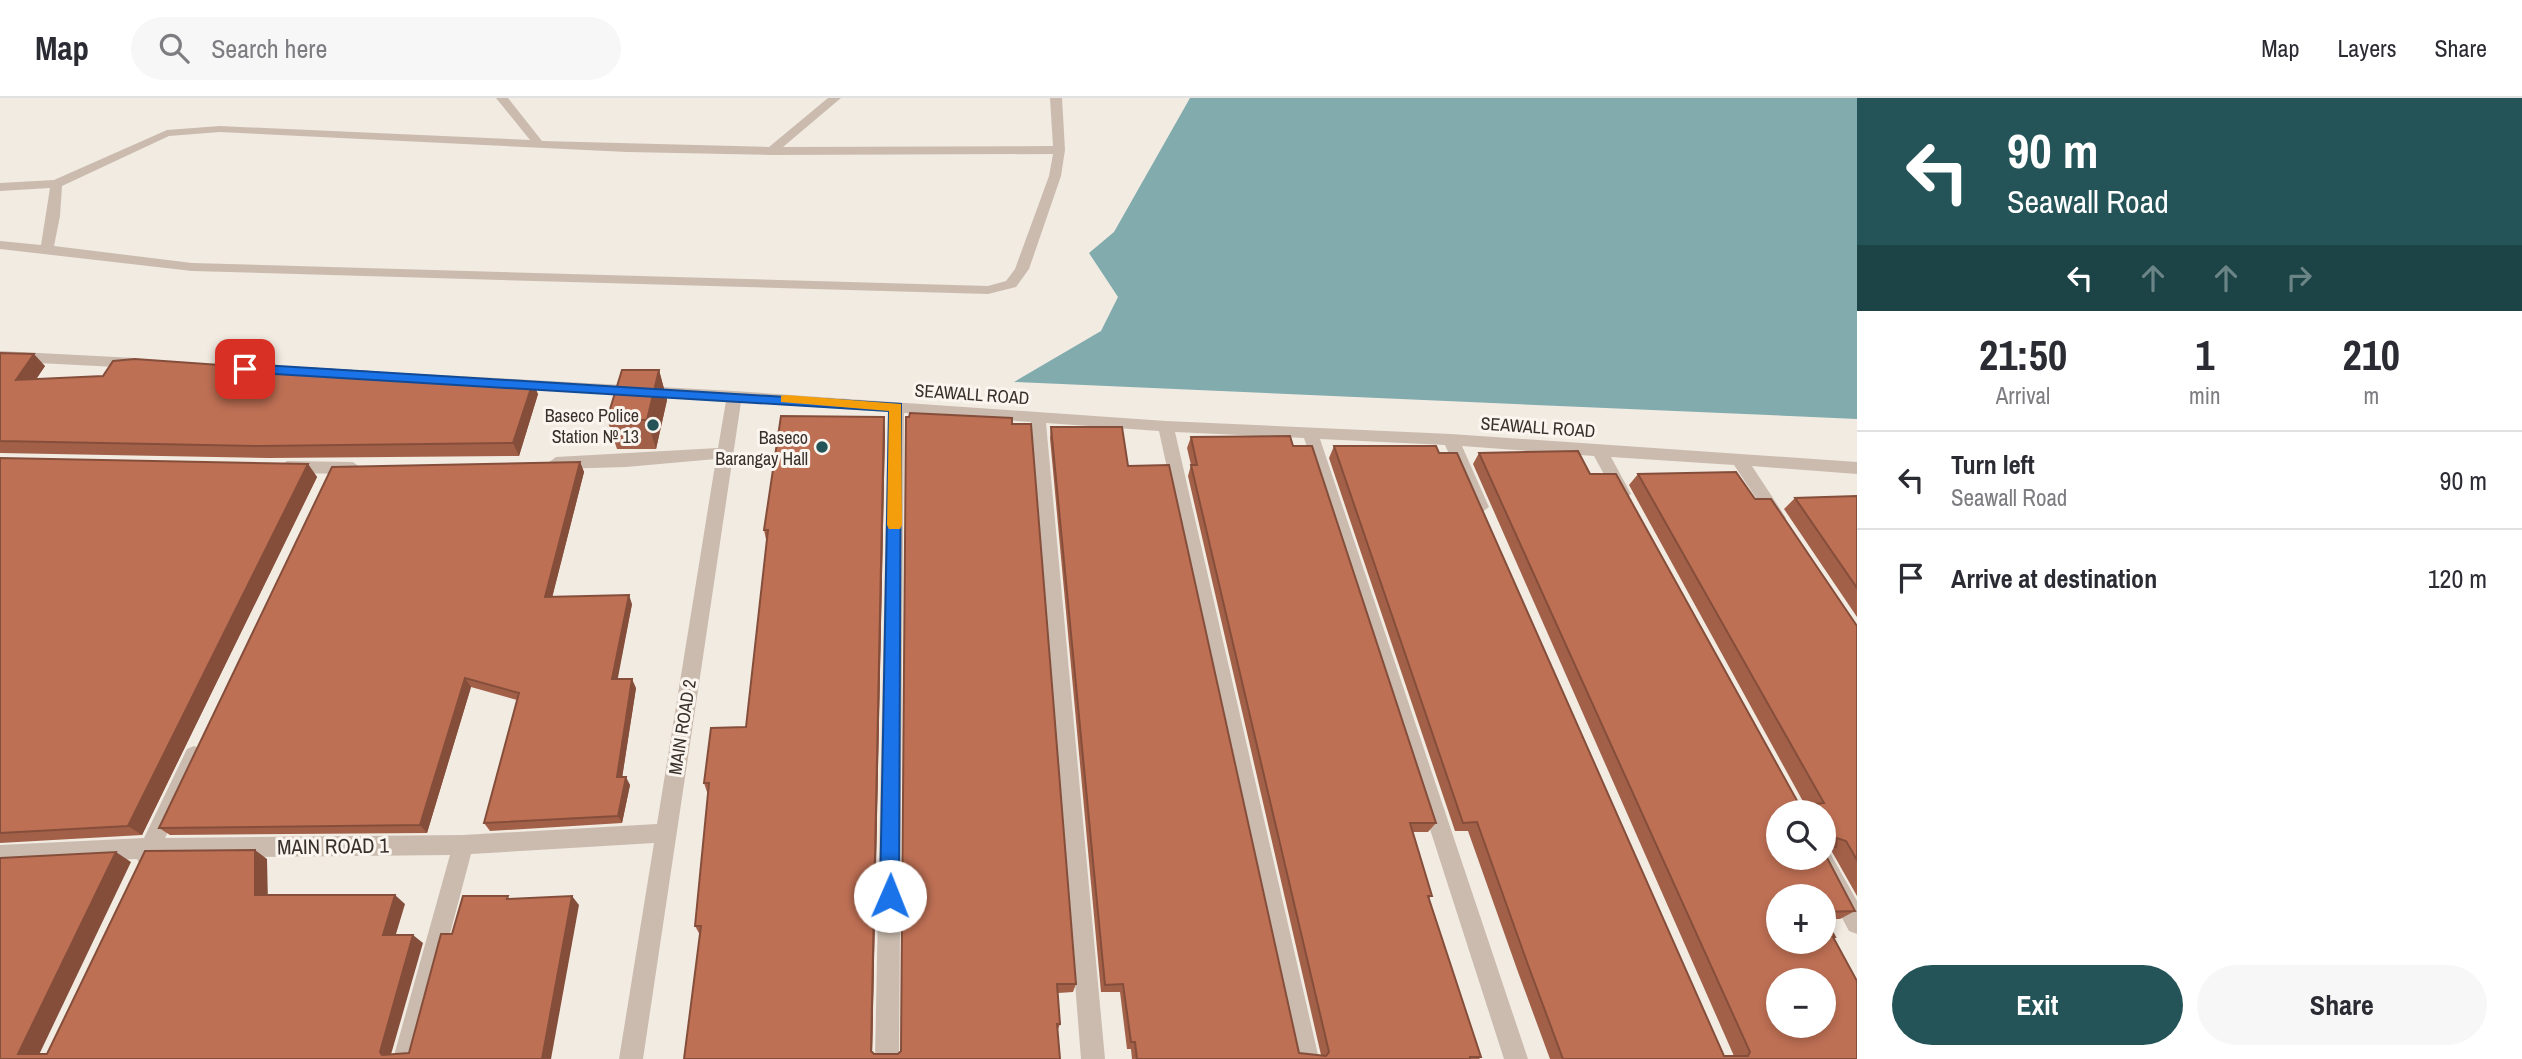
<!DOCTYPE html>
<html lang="en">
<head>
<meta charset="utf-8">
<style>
  :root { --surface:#fff; --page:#f7f7f7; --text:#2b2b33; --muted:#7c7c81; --line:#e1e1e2; --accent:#245458 }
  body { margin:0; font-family:"Archivo Narrow",sans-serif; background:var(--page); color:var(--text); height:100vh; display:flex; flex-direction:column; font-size:26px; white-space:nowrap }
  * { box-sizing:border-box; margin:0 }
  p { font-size:23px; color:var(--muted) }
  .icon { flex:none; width:38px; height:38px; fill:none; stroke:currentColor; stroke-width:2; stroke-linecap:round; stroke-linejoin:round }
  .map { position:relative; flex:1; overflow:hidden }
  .side { display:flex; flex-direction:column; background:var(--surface); width:665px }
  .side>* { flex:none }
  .banner { background:#245458; color:#fff; overflow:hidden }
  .fabs { position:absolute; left:1766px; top:702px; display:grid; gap:14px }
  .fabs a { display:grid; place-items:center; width:70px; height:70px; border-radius:50%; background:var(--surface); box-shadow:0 4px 10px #0003; font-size:35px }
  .pin { position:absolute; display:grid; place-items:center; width:60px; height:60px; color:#fff; margin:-30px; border-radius:14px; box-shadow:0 4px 10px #0006 }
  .me { position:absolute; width:77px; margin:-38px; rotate:1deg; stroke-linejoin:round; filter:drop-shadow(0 0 5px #0008) }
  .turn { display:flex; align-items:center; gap:24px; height:147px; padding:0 35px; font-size:32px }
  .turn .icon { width:91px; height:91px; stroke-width:2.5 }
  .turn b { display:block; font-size:49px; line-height:60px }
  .lanes { display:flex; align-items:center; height:66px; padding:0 35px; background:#0003; justify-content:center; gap:35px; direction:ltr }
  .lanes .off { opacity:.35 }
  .eta { display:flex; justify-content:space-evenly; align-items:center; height:119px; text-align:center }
  .eta b { font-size:42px; font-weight:700; line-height:49px }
  .cta { display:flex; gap:14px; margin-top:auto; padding:14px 35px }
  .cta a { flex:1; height:80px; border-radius:42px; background:var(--accent); color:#fff; font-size:28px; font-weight:700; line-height:80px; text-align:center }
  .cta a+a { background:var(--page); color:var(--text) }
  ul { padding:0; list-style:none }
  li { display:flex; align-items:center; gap:21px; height:98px; padding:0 35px; border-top:2px solid var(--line) }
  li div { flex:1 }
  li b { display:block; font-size:26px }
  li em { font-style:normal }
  header { display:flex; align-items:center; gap:42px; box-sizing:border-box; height:98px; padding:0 35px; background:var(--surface); border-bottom:2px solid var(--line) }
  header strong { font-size:33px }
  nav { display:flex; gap:38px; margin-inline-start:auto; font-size:24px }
  .search { width:490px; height:63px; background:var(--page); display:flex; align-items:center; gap:18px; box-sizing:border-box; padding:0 24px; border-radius:38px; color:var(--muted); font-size:26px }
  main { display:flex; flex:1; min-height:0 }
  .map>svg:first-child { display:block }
</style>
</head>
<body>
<header>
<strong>Map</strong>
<div class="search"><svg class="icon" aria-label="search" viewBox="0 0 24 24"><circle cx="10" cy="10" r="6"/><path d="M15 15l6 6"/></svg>Search here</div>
<nav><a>Map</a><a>Layers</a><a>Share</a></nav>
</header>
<main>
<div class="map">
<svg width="1857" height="961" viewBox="0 0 1857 961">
  <rect width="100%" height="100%" fill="#f2ebe2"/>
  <polygon fill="#82abae" points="1190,0 1857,0 1857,321 1014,284 1101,233 1118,199 1089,155 1114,134"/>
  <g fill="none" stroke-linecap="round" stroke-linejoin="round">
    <g fill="#cabbae" fill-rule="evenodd">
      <path d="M496 0H508L542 43 769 49 828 0H841L783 49 1053 48 1050 0H1062L1065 52 1061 78 1029 171 1016 189 988 196 192 173 0 151V143L41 147 50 90 0 93V85L54 82 167 32 220 28 530 42ZM220 34 627 54 772 57 1053 56 1049 78 1015 171 1006 183 988 188 192 165 54 148 60 118 62 88 169 38Z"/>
      <polygon points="0,253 135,260 142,265 135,270 0,263"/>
      <polygon points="348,272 734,293 1166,323 1451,336 1857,364 1857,376 1752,368 1786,420 1778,426 1772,424 1734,367 1611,359 1631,396 1623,402 1617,400 1594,358 1462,348 1489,409 1481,415 1473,409 1445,347 1320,341 1528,961 1504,961 1304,340 1175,334 1319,961 1295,961 1159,333 1046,325 1105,961 1081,961 1031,324 904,315 899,961 875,961 888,314 741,304 643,961 619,961 654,745 471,756 417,961 393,961 450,757 156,760 153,765 146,768 139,765 137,761 0,767 0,747 144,740 187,651 194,648 201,651 204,657 165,740 463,737 657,726 716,361 626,369 556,371 548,365 556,359 718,350 726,303 343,280 341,277"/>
      <polygon points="287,363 353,364 361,370 353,376 287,375 279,369"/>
      <polygon points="1824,751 1829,753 1857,803 1857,836 1849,833 1810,760 1824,760"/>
    </g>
  </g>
  <g fill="#a36048" fill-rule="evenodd">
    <polygon points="0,255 45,268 36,281 291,272 369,274 371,278 442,279 445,285 538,296 519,358 269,360 0,355"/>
    <polygon points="659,272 667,302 656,351 617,351 607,321"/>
    <polygon points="1012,326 1076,886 1073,894 1058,895 1060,926 1057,934 1060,961 684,961 700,837 695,828 708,697 704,685 746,629 767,446 764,432 885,333 872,955 874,956 898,956 901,953"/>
    <polygon points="1051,329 1128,368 1299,955 1321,957 1188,378 1191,367 1187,350 1191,339 1436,725 1428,734 1413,734 1432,798 1429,800 1481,959 1479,961 1132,961 1131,951 1127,951 1120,894 1101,894 1050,340"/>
    <path d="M1334 348 1724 958H1734L1473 366 1479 355 1590 376 1800 708 1805 707 1629 387 1638 376 1755 401 1857 528V798L1831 752 1824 756 1855 813 1840 821H1826L1835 839 1833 840 1857 961H1550L1518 874 1468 733H1455L1329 360ZM1778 714H1824V760ZM1778 798H1824V844Z"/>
    <polygon points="0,360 308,366 317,379 142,737 0,745"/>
    <polygon points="580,364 584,374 552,499 632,506 617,581 636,590 622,679 630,687 622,725 490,733 484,725 517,602 471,589 427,735 170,737 159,730"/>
    <polygon points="1857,398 1857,519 1784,411 1795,400"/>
  </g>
  <g fill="#854e3b">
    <polygon points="34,256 45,268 27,295 16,282"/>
    <polygon points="659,272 667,302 656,351 647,322"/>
    <polygon points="533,284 538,296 519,358 513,345"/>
    <polygon points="884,319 885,333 872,961 871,953"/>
    <polygon points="580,364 584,374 550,508 545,499"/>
    <polygon points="308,366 317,379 142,737 128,728"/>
    <polygon points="629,497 632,506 616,590 612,581"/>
    <polygon points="465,580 471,589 427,735 420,727"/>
    <polygon points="632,581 636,590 621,687 617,679"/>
    <polygon points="626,679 630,687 622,725 618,718"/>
    <polygon points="255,752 267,761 268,806 255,797"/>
    <polygon points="116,754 131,764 37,961 18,956"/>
    <polygon points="395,797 405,806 393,846 383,837"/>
    <polygon points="572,798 579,807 551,961 542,961"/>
    <polygon points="413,837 423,845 390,960 382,957 380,954"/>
  </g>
  <g fill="#be7054" stroke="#854e3b" stroke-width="2" fill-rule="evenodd">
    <polygon points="0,255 34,256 16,282 103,278 113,263 135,261 291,272 302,270 369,274 366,278 442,279 440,285 533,284 513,345 260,348 0,343"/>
    <polygon points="622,272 659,272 647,322 607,321"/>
    <polygon points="910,315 1012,320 1012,326 1031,326 1076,886 1057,886 1060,926 1057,926 1060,961 684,961 701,828 695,828 709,685 704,685 711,630 746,629 768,432 764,432 781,318 884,319 871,953 874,956 898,956 901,953 906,319 909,319"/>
    <polygon points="1051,329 1122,329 1128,368 1169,367 1299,955 1326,958 1329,954 1191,367 1197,367 1191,339 1290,338 1293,348 1312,348 1436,725 1410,725 1432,798 1428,798 1481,959 1470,959 1470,961 1137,961 1135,944 1131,944 1123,886 1105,887"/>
    <path d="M1334 348H1436L1439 355H1457L1724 958H1748L1750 954 1479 355 1578 353 1590 376H1616L1800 708 1824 705 1638 376 1736 374 1755 401H1771L1857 528V762L1846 743 1837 740 1836 749 1824 751V714H1778V760H1824V754L1855 813 1824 814V798H1778V844H1824V818L1835 839H1833L1857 883V961H1563L1528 867 1477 724 1463 725ZM1778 882H1824V928H1778Z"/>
    <polygon points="0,360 308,366 128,728 0,735"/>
    <polygon points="580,364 545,499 629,497 612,581 632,581 617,679 626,679 618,718 484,725 519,595 465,580 420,727 159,730 332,369"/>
    <polygon points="1857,398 1857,490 1795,400"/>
    <polygon points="255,752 255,797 395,797 383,837 413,837 380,954 382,957 409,955 441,836 452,836 463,798 508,798 507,801 572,798 542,961 0,961 0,760 116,754 18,956 47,956 145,753"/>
  </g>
  <polygon fill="#1a73e8" stroke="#114b97" stroke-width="2" points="245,266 901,306 899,798 897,805 890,808 883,805 880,798 889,313 240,274 238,271"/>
  <polygon fill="#f59e0b" points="786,297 901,306 902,427 900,431 889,431 887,427 889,313 781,304 781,298"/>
  <g fill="#245458" stroke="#faf5ee" stroke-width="2.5">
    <circle cx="653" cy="327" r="7"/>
    <circle cx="822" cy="349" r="7"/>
  </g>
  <g text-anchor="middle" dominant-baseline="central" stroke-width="6" stroke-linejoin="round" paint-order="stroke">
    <g font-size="18" fill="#39302c" stroke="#faf5ee">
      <text transform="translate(972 296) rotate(4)">SEAWALL ROAD</text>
      <text transform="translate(1538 329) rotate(4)">SEAWALL ROAD</text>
      <text transform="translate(682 629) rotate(-81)">MAIN ROAD 2</text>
    </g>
    <g font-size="18" fill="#39302c" stroke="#faf5ee" text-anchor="end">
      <text x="639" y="317">Baseco Police<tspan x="639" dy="21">Station № 13</tspan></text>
      <text x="808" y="339">Baseco<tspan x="808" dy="21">Barangay Hall</tspan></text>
    </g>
    <g font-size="21" fill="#39302c" stroke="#faf5ee">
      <text transform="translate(333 748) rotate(-1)">MAIN ROAD 1</text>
    </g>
  </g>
</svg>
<div class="fabs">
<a><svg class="icon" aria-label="search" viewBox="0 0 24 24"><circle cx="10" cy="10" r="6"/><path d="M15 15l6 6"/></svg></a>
<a>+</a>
<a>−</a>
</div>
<div class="pin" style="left:245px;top:271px;background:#d93025"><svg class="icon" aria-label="arrive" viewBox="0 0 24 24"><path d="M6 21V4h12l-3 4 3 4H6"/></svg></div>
<svg class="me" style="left:890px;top:798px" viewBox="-20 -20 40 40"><circle r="19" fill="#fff"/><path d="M0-13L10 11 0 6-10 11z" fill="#1a73e8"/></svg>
</div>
<section class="side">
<div class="banner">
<div class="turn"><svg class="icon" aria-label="left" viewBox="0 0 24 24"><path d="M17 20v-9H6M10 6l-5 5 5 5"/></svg><div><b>90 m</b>Seawall Road</div></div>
<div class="lanes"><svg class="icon" aria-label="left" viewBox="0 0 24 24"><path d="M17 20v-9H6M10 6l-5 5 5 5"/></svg><svg class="icon off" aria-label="ahead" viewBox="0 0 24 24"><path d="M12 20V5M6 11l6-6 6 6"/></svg><svg class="icon off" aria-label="ahead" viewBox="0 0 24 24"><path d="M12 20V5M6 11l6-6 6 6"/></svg><svg class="icon off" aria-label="right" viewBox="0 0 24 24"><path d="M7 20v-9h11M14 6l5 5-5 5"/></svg></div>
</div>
<div class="eta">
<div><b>21:50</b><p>Arrival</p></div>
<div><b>1</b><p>min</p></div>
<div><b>210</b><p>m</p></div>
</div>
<ul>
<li><svg class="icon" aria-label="left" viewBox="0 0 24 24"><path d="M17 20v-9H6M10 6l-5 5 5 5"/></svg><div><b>Turn left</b><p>Seawall Road</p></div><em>90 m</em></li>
<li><svg class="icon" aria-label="arrive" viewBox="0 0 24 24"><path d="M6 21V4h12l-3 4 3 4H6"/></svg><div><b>Arrive at destination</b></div><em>120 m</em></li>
</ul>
<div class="cta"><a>Exit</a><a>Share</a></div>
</section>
</main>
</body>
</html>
